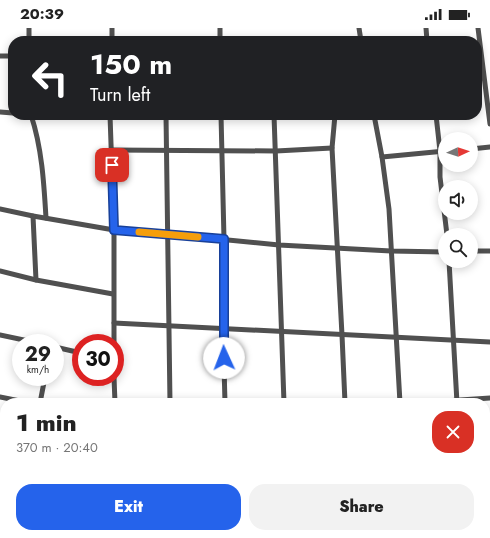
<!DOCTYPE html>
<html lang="en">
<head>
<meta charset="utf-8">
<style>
  :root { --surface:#fff; --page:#f2f2f2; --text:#222; --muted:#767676; --accent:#2563eb }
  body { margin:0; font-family:Jost,sans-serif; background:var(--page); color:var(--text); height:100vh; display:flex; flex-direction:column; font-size:15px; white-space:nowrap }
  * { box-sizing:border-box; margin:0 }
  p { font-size:13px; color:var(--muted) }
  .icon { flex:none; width:22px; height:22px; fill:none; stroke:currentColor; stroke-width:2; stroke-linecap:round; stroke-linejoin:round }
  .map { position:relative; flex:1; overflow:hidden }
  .side { position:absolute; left:0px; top:370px; width:490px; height:140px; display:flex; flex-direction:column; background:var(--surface); border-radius:16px 16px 0 0; box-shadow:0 2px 10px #0003 }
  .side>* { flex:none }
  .top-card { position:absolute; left:8px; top:8px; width:474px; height:84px; border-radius:16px; box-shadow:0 2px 10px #0003; background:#202124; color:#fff; overflow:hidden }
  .needle { width:26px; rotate:87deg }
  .controls { position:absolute; left:438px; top:104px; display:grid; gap:8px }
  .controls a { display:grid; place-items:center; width:40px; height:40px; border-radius:50%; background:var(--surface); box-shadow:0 2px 10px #0003; font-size:20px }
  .speed { position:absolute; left:12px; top:306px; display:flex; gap:8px; font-size:20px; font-weight:700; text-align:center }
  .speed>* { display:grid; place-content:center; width:52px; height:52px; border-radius:50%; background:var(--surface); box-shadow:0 2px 10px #0003; line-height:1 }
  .speed small { font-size:10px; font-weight:400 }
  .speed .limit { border:6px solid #d22; background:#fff; color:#111 }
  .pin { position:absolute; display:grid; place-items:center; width:34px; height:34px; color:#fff; margin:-17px; border-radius:8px; box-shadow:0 2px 6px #0006 }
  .me { position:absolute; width:44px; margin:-22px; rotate:358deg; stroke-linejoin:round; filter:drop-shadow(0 0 3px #0008) }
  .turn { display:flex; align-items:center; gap:14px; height:84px; padding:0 16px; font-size:18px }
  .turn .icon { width:52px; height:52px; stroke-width:2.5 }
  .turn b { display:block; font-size:28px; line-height:34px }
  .round { display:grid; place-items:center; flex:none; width:42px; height:42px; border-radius:16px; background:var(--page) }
  .summary { display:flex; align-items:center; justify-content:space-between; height:68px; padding:0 16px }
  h1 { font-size:24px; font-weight:800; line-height:30px }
  .cta { display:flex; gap:8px; margin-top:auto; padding:8px 16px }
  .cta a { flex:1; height:46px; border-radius:16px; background:var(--accent); color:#fff; font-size:16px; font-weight:800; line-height:46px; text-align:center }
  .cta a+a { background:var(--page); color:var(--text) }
  .status { display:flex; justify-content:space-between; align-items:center; height:28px; padding:0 20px; background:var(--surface); direction:ltr }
  .status svg { height:11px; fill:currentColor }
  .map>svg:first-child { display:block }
</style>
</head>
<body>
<div class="status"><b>20:39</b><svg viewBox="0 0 49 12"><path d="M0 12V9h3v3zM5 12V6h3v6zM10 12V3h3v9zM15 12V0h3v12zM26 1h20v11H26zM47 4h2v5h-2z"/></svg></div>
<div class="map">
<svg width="490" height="510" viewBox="0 0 490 510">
  <rect width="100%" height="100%" fill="#fff"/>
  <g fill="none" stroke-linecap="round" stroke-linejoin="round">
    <g stroke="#505050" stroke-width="5">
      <polyline points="112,0 112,13"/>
      <polyline points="359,0 361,13"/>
      <polyline points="426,0 427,13"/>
      <polyline points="478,0 490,96"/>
      <polyline points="29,13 29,0"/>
      <polyline points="220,13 220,0"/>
      <polyline points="0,28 13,28"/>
      <polyline points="0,84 13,85"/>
      <path d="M31 87C42 120 44 156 46 190"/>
      <polyline points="110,87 114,202 114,315"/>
      <polyline points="166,87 170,375"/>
      <polyline points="221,87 224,211 223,300 225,375"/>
      <polyline points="274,87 284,375"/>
      <polyline points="335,87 332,120 342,307 345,375"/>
      <polyline points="374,87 382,129 389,181 400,375"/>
      <polyline points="436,87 440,123 440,149 447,207"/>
      <polyline points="471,121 490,119"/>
      <polyline points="112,122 276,123 332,120"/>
      <polyline points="382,129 445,123"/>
      <polyline points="0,181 33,188 114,202 167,206 279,217 391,223 445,224"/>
      <polyline points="33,188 36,252"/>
      <polyline points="471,223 490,223"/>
      <polyline points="449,233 457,375"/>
      <polyline points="0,243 36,252 113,266"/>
      <polyline points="114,295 490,314"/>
      <polyline points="0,307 38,315"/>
      <polyline points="55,319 81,325"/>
      <polyline points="114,349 115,375"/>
      <polyline points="0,369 30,375"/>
      <polyline points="40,375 45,349"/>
      <polyline points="415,375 490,370"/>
      <polyline points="0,424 5,425"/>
      <polyline points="485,431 490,431"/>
      <polyline points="0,479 5,480"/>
      <polyline points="125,505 149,505"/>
      <polyline points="224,505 225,510"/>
      <polyline points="289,505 289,510"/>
      <polyline points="353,505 353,510"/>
      <polyline points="416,505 417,510"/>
      <polyline points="467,505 468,510"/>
      <polyline points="10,510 11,505"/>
      <polyline points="113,510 114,505"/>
      <polyline points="173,510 173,505"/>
    </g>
  </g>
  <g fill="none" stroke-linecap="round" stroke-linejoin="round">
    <g stroke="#184099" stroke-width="10">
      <polyline id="route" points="112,137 114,202 224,211 224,330"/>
    </g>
    <use href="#route" stroke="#2563eb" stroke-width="7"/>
    <polyline stroke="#f59e0b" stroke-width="7" points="139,204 198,209"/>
  </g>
</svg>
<div class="controls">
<a><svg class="needle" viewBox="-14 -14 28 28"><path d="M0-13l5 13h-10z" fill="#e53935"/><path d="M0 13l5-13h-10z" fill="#767676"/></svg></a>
<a><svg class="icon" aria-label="sound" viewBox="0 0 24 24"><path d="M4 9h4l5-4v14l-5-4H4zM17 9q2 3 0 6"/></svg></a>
<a><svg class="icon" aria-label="search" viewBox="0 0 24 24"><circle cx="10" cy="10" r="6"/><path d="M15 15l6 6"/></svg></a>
</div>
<div class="speed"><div>29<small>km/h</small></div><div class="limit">30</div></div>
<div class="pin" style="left:112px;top:137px;background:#d93025"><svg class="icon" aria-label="arrive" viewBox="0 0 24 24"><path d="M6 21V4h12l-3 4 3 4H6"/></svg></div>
<svg class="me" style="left:224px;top:330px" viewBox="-20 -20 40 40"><circle r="19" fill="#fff"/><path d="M0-13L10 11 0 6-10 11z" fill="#2563eb"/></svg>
<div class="top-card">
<div class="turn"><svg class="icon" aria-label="left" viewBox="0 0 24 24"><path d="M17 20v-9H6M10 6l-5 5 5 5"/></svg><div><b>150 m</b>Turn left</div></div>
</div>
<section class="side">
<div class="summary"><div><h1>1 min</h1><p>370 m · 20:40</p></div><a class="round" style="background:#d93025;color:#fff"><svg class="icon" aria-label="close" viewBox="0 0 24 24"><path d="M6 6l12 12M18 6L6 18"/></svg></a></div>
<div class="cta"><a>Exit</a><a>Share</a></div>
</section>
</div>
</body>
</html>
